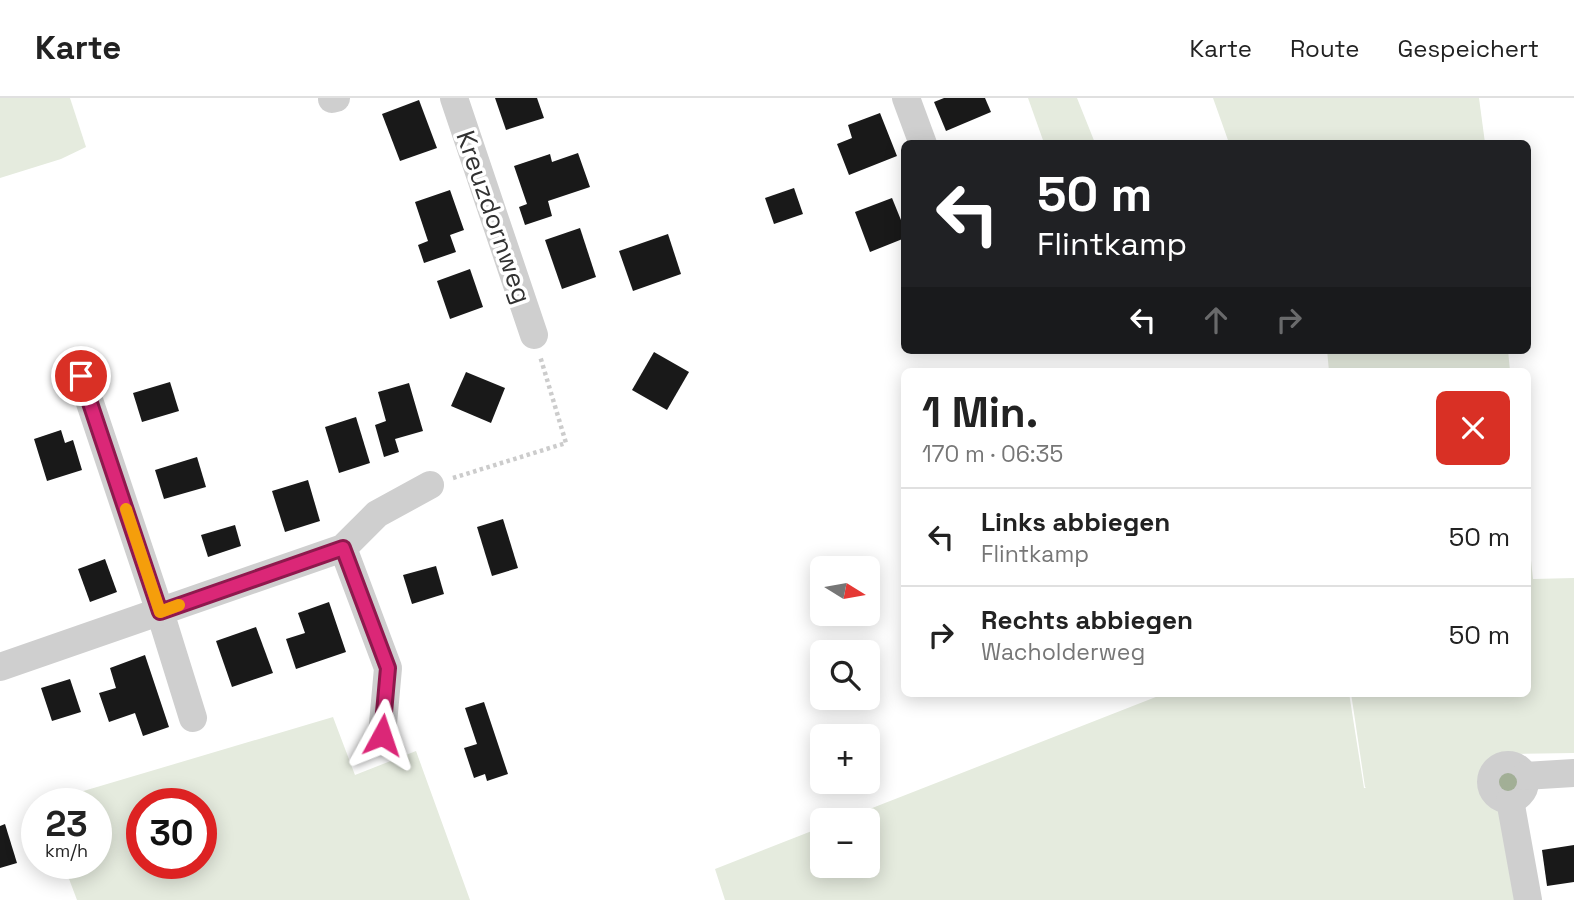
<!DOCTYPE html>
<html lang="de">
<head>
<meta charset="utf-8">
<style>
  :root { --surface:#fff; --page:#f2f2f2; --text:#222; --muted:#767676; --line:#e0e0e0 }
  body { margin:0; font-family:"Space Grotesk",sans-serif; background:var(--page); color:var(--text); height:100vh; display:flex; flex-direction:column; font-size:26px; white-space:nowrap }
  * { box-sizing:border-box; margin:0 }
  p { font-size:23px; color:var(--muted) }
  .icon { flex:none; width:38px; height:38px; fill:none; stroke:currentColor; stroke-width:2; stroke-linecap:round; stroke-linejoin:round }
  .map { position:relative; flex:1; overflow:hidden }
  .panel { position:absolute; left:901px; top:270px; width:630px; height:329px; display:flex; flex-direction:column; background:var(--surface); border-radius:10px; box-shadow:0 4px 18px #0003 }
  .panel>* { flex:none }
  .top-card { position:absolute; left:901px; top:42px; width:630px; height:214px; border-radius:10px; box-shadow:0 4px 18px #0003; background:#202124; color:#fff; overflow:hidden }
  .needle { width:46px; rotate:101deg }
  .tools { position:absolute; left:810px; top:458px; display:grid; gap:14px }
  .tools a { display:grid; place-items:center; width:70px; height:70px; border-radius:10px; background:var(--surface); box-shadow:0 4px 18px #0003; font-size:35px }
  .speed { position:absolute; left:21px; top:690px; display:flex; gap:14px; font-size:35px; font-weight:700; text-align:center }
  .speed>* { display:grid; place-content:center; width:91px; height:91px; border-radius:50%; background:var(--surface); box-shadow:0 4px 18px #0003; line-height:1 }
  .speed small { font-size:18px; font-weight:400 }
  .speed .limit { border:10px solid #d22; background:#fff; color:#111 }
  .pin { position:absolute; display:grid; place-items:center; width:60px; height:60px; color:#fff; margin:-30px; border:4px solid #fff; border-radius:50%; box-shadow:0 2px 7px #0007 }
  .me { position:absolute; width:77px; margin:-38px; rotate:5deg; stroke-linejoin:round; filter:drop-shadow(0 0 5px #0008) }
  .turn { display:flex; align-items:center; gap:24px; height:147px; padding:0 21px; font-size:32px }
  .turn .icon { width:91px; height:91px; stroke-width:2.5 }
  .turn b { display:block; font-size:49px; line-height:60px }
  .lanes { display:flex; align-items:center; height:66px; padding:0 21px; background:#0003; justify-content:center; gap:35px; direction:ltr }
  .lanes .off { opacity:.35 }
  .round { display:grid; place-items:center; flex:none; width:74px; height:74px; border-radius:10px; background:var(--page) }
  .overview { display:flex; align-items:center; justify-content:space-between; height:119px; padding:0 21px }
  h1 { font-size:42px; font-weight:700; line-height:52px }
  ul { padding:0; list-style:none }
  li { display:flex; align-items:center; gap:21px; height:98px; padding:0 21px; border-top:2px solid var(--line) }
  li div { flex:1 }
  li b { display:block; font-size:26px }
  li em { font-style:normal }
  header { display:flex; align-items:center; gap:42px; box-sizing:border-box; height:98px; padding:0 35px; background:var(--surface); border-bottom:2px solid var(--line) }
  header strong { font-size:33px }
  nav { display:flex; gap:38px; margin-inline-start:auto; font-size:24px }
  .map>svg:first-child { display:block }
</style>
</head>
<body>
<header>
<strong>Karte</strong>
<nav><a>Karte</a><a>Route</a><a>Gespeichert</a></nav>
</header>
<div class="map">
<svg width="1574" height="802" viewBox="0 0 1574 802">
  <rect width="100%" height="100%" fill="#fff"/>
  <g fill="#e5ebde" fill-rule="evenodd">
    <polygon points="0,0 70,0 86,49 61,61 0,80"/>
    <polygon points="1028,0 1077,0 1095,45 1044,45"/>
    <polygon points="1213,0 1479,0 1485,45 1229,45"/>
    <polygon points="1327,252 1508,252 1510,273 1329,273"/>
    <polygon points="1528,434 1533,481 1574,480 1574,655 1515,656 1481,671 1487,694 1503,713 1520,802 725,802 715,771 822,729 822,768 868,768 868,723 839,723 1166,595 1349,595 1364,690 1366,690 1365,689 1351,595 1528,595"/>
    <path d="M333 619 355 677 416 653 470 802H77L63 765H96V705H43ZM142 705H201V765H142Z"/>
  </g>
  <g fill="#191919">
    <polygon points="495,0 537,0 544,20 506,32"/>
    <polygon points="944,0 985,0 991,14 946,33 934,4"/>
    <polygon points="419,2 437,50 400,63 382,16"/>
    <polygon points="880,15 897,58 849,77 837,46 852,40 848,27"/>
    <polygon points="578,55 590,89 548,103 552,118 525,127 519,109 527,106 514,68 550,56 552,64"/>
    <polygon points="794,90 803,116 774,126 765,100"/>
    <polygon points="450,92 464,132 450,137 456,154 424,165 418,147 428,143 415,104"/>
    <polygon points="892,100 905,132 905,140 870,154 855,114"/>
    <polygon points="580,130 596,179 562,191 545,142"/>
    <polygon points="668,136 681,176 633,193 619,153"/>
    <polygon points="470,171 483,209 450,221 437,183"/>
    <polygon points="654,254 689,274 667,312 632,292"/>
    <polygon points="466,274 505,290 491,325 451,308"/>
    <polygon points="170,284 179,313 142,324 133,295"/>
    <polygon points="409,285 423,333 395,341 399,354 384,359 375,327 386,323 378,294"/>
    <polygon points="356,319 370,365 339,375 325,329"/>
    <polygon points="61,332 65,345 73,342 82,372 47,383 34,341"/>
    <polygon points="197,359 206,389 164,401 155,372"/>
    <polygon points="308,382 320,423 285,434 272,393"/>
    <polygon points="503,421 518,470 492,478 477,429"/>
    <polygon points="235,427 241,448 208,459 201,437"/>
    <polygon points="105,461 117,494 90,504 78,471"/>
    <polygon points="436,468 444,496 412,506 403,477"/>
    <polygon points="329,504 346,554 296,571 286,541 305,535 298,515"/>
    <polygon points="256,529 273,575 232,589 216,543"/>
    <polygon points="145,557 169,629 143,638 135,615 109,624 99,595 116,590 110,570"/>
    <polygon points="70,581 81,614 52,623 41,590"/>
    <polygon points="484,604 508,676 487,683 485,676 474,680 464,650 477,646 465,610"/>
    <polygon points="5,726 17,765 0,770 0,728"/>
    <polygon points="1574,747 1574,784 1547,788 1542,752"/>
  </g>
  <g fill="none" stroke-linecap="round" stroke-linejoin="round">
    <polyline stroke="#ccc" stroke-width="4.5" stroke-dasharray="3.5 3.5" stroke-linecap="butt" points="453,380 566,345 540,258"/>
    <g stroke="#cfcfcf" stroke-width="28">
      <polyline points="454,0 534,237"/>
      <polyline points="906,0 923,46"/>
      <polyline points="332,1 336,0"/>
      <polyline points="81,278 160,514 193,620"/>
      <polyline points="343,450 388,570 382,637"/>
      <polyline points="0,569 343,450 377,416 430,387"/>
      <circle cx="1508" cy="684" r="17"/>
      <polyline points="1524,678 1574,675"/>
      <polyline points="1510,702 1528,802"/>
    </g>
  </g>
  <circle fill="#a2af96" cx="1508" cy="684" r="9"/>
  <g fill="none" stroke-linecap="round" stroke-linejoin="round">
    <g stroke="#8e194d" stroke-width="18">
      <polyline id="route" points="81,278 160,514 343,450 388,570 382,637"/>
    </g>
    <use href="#route" stroke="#db2777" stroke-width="12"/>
    <polyline stroke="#f59e0b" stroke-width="12" points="126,411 160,514 179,507"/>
  </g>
  <g text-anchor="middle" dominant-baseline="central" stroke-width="7" stroke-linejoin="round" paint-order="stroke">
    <g font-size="26" fill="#323232" stroke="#fff">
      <text transform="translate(494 119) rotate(71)">Kreuzdornweg</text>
    </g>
  </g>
</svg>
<div class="tools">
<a><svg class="needle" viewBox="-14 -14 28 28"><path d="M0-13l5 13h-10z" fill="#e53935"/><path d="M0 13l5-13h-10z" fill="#767676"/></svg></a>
<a><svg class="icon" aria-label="search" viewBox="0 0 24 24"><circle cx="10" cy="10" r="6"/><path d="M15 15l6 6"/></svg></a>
<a>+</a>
<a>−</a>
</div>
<div class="speed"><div>23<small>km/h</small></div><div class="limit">30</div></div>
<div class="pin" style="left:81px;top:278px;background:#d93025"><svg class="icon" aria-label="arrive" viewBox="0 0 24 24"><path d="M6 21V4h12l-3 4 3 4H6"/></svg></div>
<svg class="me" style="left:382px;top:637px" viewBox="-20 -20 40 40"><path d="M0-17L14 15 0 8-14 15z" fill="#db2777" stroke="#fff" stroke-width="4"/></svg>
<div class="top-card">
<div class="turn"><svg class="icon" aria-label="left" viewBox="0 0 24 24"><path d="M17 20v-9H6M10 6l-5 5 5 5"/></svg><div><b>50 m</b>Flintkamp</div></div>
<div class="lanes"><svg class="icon" aria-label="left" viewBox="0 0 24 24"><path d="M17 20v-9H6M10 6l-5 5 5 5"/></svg><svg class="icon off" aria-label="ahead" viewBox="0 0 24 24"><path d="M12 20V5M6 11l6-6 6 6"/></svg><svg class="icon off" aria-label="right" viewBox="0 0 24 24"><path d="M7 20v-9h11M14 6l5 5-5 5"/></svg></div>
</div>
<section class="panel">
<div class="overview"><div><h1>1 Min.</h1><p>170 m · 06:35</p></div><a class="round" style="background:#d93025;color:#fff"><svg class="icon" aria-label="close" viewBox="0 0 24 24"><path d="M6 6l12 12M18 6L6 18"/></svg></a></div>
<ul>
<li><svg class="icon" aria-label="left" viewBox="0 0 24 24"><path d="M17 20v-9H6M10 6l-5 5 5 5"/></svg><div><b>Links abbiegen</b><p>Flintkamp</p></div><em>50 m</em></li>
<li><svg class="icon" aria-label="right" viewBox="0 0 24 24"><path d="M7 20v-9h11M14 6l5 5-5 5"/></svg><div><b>Rechts abbiegen</b><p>Wacholderweg</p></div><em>50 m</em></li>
</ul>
</section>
</div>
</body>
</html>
